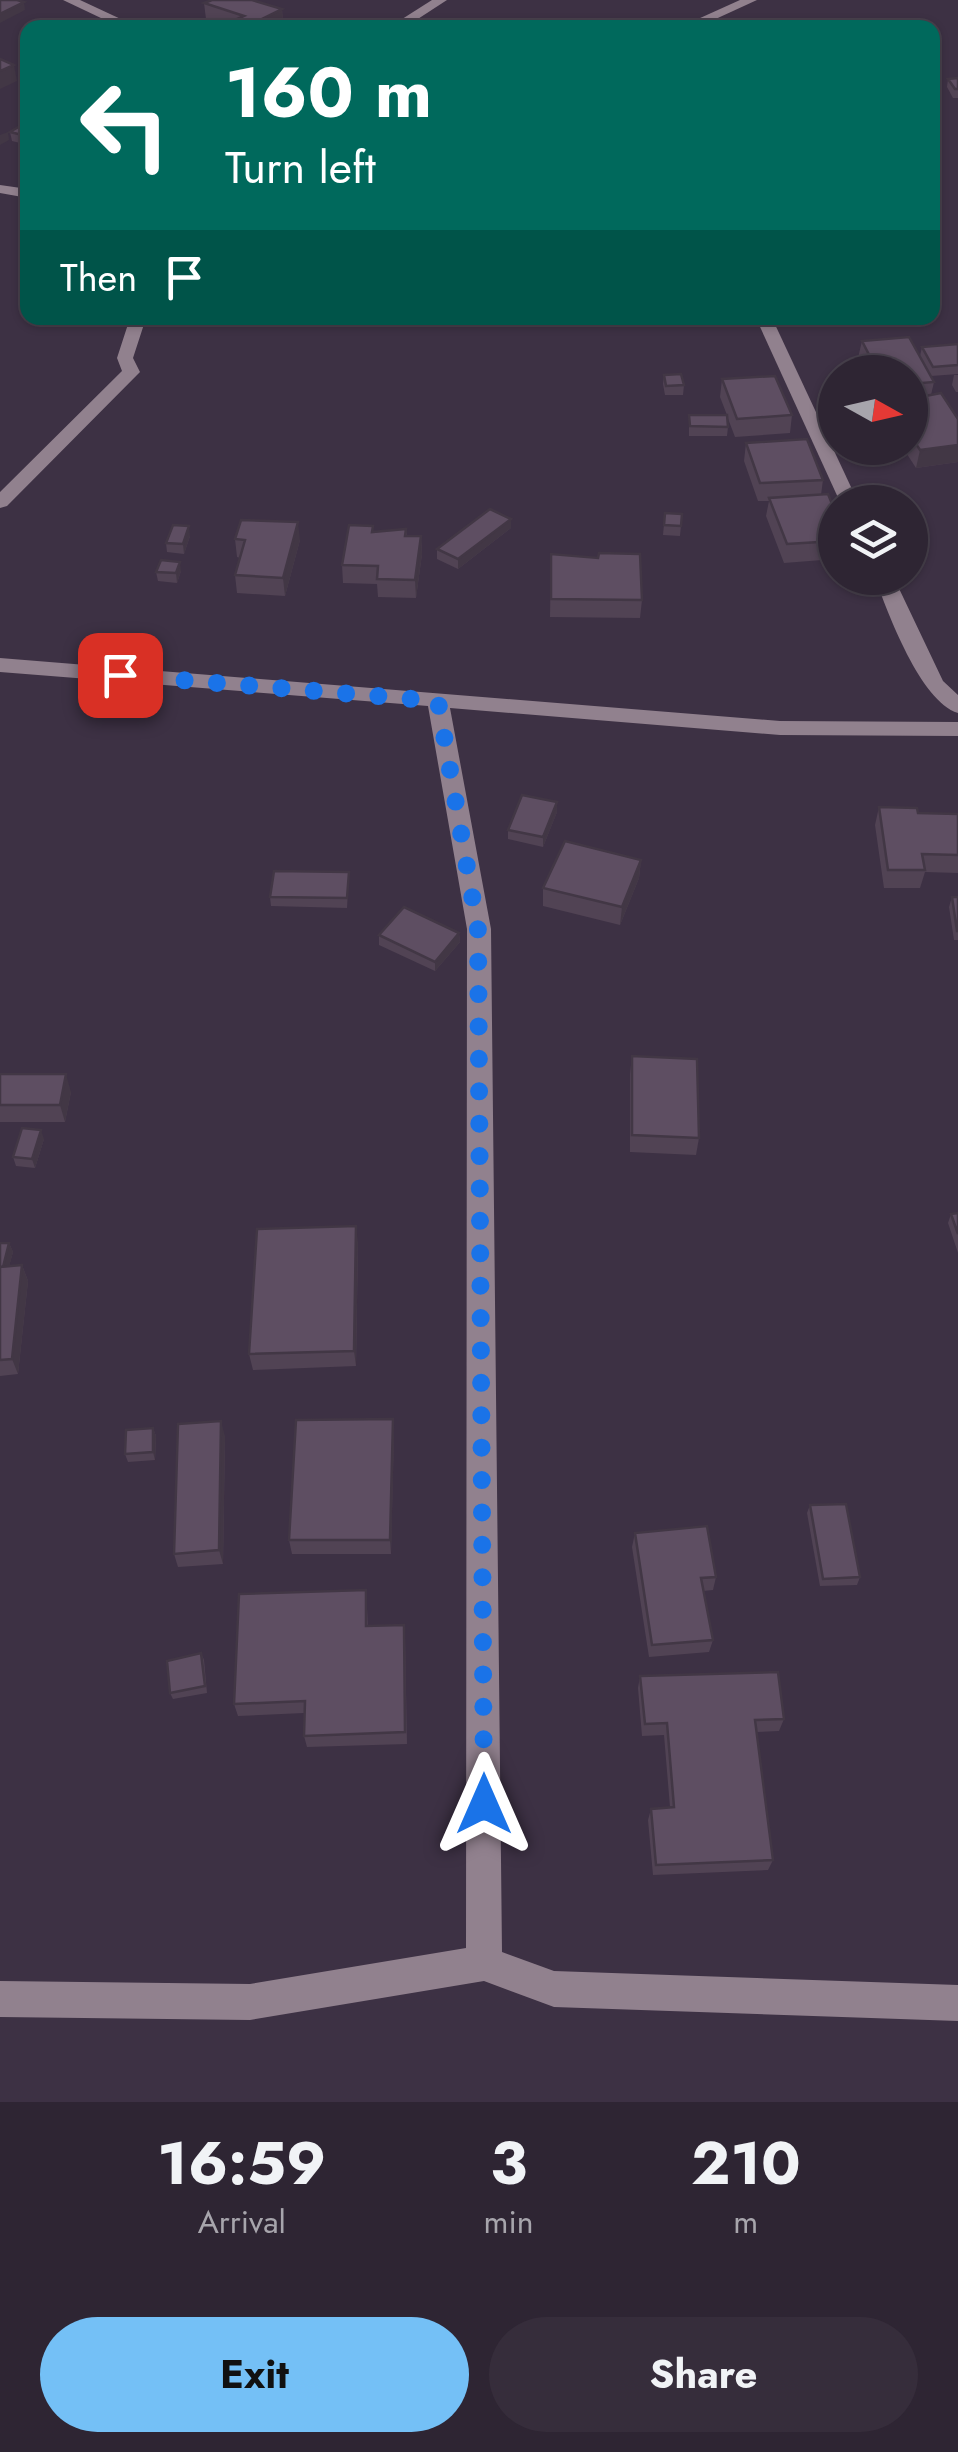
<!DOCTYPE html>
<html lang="en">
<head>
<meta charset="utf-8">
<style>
  :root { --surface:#2e2533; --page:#362d3b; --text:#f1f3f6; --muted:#a7a5ac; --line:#49424e; --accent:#74c0f6 }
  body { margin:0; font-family:Jost,sans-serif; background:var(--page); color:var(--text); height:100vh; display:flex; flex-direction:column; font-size:38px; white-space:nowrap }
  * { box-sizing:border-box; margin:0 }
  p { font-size:32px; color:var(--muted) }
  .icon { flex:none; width:55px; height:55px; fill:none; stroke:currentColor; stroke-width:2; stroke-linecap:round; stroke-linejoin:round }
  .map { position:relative; height:2102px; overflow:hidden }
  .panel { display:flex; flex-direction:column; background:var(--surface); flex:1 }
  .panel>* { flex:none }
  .hud { position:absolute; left:20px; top:20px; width:920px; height:305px; border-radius:20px; box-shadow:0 2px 8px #0004,0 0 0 2px var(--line); background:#00695c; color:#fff; overflow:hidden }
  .needle { width:65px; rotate:98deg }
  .tools { position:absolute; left:818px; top:355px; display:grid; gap:20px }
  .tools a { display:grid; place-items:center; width:110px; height:110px; border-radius:50%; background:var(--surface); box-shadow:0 2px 8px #0004,0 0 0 2px var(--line); font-size:50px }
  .pin { position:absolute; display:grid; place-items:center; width:85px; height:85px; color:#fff; margin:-42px; border-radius:20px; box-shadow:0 5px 15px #0006 }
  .me { position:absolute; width:110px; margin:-55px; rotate:0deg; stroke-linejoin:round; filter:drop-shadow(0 0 8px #0008) }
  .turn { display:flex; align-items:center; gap:35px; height:210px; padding:0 40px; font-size:45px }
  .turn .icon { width:130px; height:130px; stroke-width:2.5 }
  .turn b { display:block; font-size:70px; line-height:85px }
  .then { display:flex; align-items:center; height:95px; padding:0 40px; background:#0003; gap:20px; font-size:38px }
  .eta { display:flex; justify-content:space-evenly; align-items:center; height:170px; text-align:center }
  .eta b { font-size:60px; font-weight:700; line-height:70px }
  .primary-button { display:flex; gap:20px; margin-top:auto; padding:20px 40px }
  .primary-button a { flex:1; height:115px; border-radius:60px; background:var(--accent); color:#111; font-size:40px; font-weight:700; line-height:115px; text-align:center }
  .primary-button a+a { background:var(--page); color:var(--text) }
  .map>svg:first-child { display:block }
</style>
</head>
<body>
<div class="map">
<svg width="958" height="2102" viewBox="0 0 958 2102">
  <rect width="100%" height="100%" fill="#3d3144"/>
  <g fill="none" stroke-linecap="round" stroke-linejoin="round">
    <g fill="#91818e" fill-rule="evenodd">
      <polygon points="63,0 80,0 140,28 122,28"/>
      <polygon points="432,0 447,0 404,28 388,28"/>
      <polygon points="740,0 757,0 696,28 678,28"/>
      <polygon points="0,185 28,189 28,198 0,193"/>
      <polygon points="130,318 146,318 133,358 140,372 7,506 0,508 0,492 122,371 117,358"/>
      <polygon points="756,318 772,318 858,502 840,502"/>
      <path d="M875 578H894L943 681 958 695V713C920 701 888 613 875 578Z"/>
      <polygon points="0,658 780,721 958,722 958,736 780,735 450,708 491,929 502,1952 554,1971 958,1985 958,2021 554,2007 484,1981 250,2020 0,2017 0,1981 250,1984 466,1948 467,929 428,706 0,672"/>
    </g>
  </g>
  <g fill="#514354">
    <polygon points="204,3 282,9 283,25 278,28 232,28 206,19"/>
    <polygon points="958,78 958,98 953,98 947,87 948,79"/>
    <polygon points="25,123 24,144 12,141 10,132"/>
    <polygon points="862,341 934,382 931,395 958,419 958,462 916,468 903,448 910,448 910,372 866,372 858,358"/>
    <polygon points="958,344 958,374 931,376 920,356 922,347"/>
    <polygon points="664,375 684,385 683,395 665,395 663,384"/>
    <polygon points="954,375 958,375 958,392 956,392 952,385"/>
    <polygon points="722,379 792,415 790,433 735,437 727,416 728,427 727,436 689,436 689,415 727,415 720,397"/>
    <polygon points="746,443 823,480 821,495 835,511 835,559 784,563 766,516 769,501 758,501 744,461"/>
    <polygon points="665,513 682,514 680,536 663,535"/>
    <polygon points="373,526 373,532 406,529 407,536 421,536 422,554 416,598 378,597 377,584 343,583 342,565"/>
    <polygon points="511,528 458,569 437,559 437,549"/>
    <polygon points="190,536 184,554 167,552 166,543"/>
    <polygon points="235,539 300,540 285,596 237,593 235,575 240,558 237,557"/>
    <polygon points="551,554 642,600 640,618 550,617"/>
    <polygon points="181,571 177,583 158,581 156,572"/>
    <polygon points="557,802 557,812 543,847 508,839 508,830"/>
    <polygon points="879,807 918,813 958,814 958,873 925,872 920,888 884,888 875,825"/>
    <polygon points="641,860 639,878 620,925 543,906 543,888"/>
    <polygon points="349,872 347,908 271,906 270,897"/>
    <polygon points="952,897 958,897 958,940 954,940 949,907"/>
    <polygon points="459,933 460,942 435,971 379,945 379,935"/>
    <polygon points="632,1056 699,1138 696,1155 630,1152 630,1074"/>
    <polygon points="0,1074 71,1092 65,1122 0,1122"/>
    <polygon points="44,1139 35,1168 16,1166 13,1157"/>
    <polygon points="958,1213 958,1253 948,1223 951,1214"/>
    <polygon points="358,1242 356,1366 253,1370 249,1354"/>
    <polygon points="0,1243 9,1243 13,1252 9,1266 22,1265 28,1281 18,1374 0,1376"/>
    <polygon points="153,1428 156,1436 155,1460 128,1462 125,1454"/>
    <polygon points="394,1434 391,1554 292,1554 289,1540"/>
    <polygon points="225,1436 223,1564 178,1567 174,1554"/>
    <polygon points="810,1505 860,1577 857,1585 820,1586 807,1513"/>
    <polygon points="635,1533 716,1577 713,1590 703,1591 713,1640 709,1652 649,1657 632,1547"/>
    <polygon points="366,1590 368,1626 405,1638 407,1744 307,1747 304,1736 304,1713 238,1716 234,1704"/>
    <polygon points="201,1653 204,1660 207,1693 173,1699 170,1693"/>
    <polygon points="640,1676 784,1719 779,1731 756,1732 773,1860 768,1870 653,1875 648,1820 651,1809 670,1807 664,1735 642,1736 638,1688"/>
  </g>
  <g fill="#423745">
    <polygon points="24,2 25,10 0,23 0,14"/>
    <polygon points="282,9 283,25 278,28 253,28 252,24"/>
    <polygon points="14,65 17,81 0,89 0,71"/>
    <polygon points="8,132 9,140 0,145 0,135"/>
    <polygon points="28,132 28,142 24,144 22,135"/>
    <polygon points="958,445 958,462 916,468 920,450"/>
    <polygon points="511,519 511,528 458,569 458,559"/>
    <polygon points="298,522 300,540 285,596 283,578"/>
    <polygon points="189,526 190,536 184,554 183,544"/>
    <polygon points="421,536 422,554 416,598 415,580"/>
    <polygon points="180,562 181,571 177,583 176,573"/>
    <polygon points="557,802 557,812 543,847 543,837"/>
    <polygon points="641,860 639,878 620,925 622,907"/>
    <polygon points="459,933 460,942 435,971 435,962"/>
    <polygon points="66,1074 71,1092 65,1122 60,1105"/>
    <polygon points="41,1130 44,1139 35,1168 32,1159"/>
    <polygon points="356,1226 358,1242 356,1366 354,1351"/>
    <polygon points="9,1243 13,1252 6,1278 3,1269"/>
    <polygon points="22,1265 28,1281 18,1374 12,1359"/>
    <polygon points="393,1419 394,1434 391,1554 390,1540"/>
    <polygon points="221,1421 225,1436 223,1564 219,1550"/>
    <polygon points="153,1428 156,1436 155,1460 153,1452"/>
  </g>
  <g fill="#5e4e62" stroke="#423745" stroke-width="2.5">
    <polygon points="0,0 17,0 24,2 0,14"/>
    <polygon points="212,0 252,0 282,9 252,24 237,19 244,16 204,3"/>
    <polygon points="0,59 14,65 0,71"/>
    <polygon points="958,78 958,89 955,89 948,79"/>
    <polygon points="25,123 28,124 28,132 22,135 10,132"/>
    <polygon points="909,337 934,382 910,384 910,372 878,372 862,341"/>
    <polygon points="958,344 958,365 933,367 922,347"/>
    <polygon points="681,374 684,385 666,386 664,375"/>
    <polygon points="775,376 792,415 737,419 722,379"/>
    <polygon points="941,393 958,419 958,445 920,450 910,435 910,399"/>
    <polygon points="689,415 727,415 728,427 690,426"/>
    <polygon points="807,439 823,480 760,483 746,443"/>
    <polygon points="828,494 835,511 835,541 787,544 769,498"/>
    <polygon points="490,509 511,519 458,559 437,549"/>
    <polygon points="665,513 682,514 681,526 664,525"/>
    <polygon points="241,520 298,522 283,578 235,575 245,540 235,539"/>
    <polygon points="173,525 189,526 183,544 166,543"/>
    <polygon points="349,525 373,526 372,532 406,529 405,536 421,536 415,580 377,579 378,566 342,565"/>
    <polygon points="599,553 640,554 642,600 551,599 551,554 598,558"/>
    <polygon points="161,560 180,562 176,573 156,572"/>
    <polygon points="522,795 557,802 543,837 508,830"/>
    <polygon points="879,807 917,808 918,813 958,814 958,855 922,854 925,870 888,870"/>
    <polygon points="565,841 641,860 622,907 543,888"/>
    <polygon points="274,871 349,872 347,898 270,897"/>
    <polygon points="952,897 958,897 958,931 957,931"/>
    <polygon points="404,907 459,933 435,962 379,935"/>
    <polygon points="632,1056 697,1059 699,1138 632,1135"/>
    <polygon points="0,1074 66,1074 60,1105 0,1105"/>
    <polygon points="22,1128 41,1130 32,1159 13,1157"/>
    <polygon points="958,1213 958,1234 951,1214"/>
    <polygon points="356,1226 354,1351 249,1354 257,1229"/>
    <polygon points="0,1243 9,1243 3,1267 0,1267"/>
    <polygon points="22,1265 12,1359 0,1360 0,1267"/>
    <polygon points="393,1419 390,1540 289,1540 296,1420"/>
    <polygon points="221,1421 219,1550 174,1554 178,1424"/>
    <polygon points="153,1428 153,1452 125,1454 126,1430"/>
    <polygon points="846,1504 860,1577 823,1579 810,1505"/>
    <polygon points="707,1526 716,1577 701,1578 713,1640 652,1645 635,1533"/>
    <polygon points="366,1590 366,1626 404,1625 405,1732 304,1736 305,1701 234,1704 239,1594"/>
    <polygon points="201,1653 205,1686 170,1693 167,1661"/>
    <polygon points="778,1672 784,1719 755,1720 773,1860 656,1865 651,1809 674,1807 667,1723 645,1724 640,1676"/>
  </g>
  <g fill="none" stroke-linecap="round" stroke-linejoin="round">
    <polyline stroke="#1a73e8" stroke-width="18" stroke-dasharray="0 32.4" points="120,675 438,701 478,930 484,1804"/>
  </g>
</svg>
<div class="tools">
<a><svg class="needle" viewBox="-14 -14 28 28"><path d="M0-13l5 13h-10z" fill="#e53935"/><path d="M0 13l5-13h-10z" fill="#a7a5ac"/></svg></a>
<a><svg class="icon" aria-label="layers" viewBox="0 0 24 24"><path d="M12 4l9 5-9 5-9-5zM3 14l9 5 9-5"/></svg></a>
</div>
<div class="pin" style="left:120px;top:675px;background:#d93025"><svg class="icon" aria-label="arrive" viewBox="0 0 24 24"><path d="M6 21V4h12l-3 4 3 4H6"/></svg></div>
<svg class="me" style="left:484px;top:1804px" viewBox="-20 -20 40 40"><path d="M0-17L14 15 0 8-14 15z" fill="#1a73e8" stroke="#fff" stroke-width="4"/></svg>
<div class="hud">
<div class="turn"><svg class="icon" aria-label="left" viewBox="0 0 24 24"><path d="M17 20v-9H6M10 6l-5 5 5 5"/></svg><div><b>160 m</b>Turn left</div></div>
<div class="then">Then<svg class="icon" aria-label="arrive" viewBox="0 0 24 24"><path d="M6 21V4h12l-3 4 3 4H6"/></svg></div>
</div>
</div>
<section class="panel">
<div class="eta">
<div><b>16:59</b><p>Arrival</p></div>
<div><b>3</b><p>min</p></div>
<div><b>210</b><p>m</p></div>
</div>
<div class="primary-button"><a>Exit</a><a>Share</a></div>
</section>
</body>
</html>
